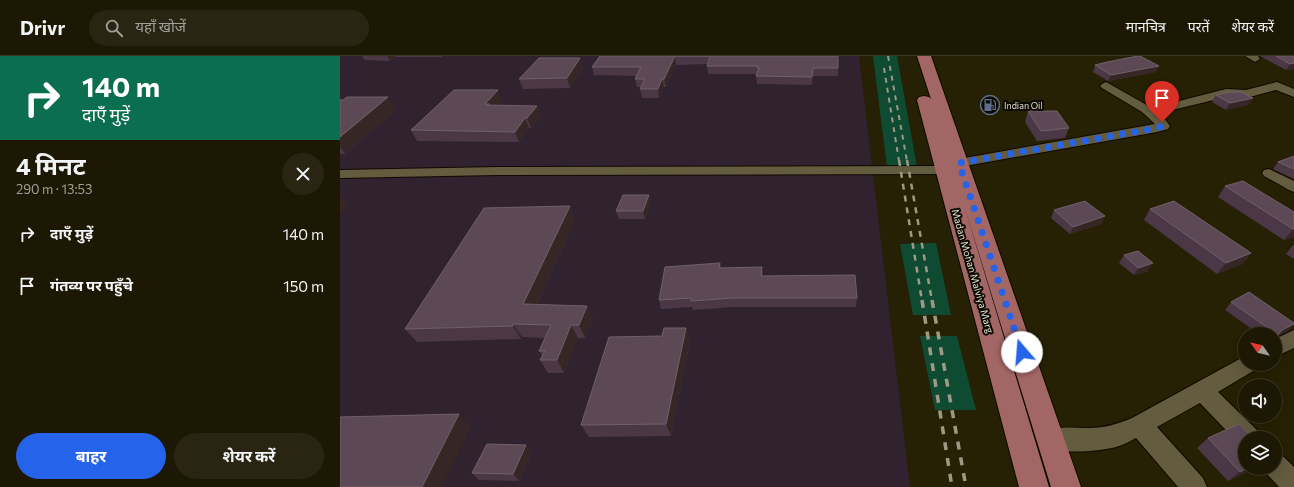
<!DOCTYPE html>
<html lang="hi">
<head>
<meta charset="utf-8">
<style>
  :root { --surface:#1c1803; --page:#292512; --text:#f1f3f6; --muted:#a0a09a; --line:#3a3725; --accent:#2563eb }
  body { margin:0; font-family:Commissioner,"Noto Sans Devanagari",sans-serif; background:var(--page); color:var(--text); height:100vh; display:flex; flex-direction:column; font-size:15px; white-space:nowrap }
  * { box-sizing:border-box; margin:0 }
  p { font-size:13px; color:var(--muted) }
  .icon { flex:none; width:22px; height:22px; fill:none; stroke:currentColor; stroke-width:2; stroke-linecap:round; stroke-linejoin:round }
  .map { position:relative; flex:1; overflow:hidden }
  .side { display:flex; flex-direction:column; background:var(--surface); width:340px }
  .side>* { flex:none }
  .banner { background:#0b6e4f; color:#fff; overflow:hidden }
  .needle { width:26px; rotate:304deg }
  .fabs { position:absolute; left:898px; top:271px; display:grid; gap:8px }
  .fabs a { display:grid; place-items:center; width:44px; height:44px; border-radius:50%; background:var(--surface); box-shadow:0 4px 16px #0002,0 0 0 1px var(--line); font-size:20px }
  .pin { position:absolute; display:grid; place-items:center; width:34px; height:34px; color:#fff; margin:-41px -17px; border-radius:50% 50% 50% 0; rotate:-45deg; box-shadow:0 0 4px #0007 }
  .pin .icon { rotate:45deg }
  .me { position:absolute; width:44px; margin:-22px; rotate:342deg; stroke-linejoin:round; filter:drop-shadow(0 0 3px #0008) }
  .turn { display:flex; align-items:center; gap:14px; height:84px; padding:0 16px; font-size:18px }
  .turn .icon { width:52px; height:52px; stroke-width:2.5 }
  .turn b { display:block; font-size:28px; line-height:34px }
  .round { display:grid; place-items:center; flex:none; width:42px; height:42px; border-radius:21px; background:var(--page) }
  .head { display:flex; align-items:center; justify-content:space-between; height:68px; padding:0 16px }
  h1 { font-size:24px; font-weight:700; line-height:30px }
  .primary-button { display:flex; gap:8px; margin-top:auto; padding:8px 16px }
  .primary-button a { flex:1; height:46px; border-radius:24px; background:var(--accent); color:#fff; font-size:16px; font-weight:700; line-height:46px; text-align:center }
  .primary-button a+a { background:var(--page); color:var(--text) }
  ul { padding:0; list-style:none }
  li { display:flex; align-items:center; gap:12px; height:52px; padding:0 16px }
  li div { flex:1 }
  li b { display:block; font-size:15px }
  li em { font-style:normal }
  header { display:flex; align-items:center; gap:24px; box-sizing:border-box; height:56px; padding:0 20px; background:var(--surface); border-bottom:1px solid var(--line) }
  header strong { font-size:19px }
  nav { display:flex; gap:22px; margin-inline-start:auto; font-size:14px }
  .search { width:280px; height:36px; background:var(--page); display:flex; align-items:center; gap:10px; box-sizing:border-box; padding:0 14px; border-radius:22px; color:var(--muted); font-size:15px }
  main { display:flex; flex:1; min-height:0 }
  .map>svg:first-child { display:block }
</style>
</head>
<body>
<header>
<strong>Drivr</strong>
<div class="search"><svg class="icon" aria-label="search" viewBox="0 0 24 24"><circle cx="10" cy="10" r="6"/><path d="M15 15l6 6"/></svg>यहाँ खोजें</div>
<nav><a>मानचित्र</a><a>परतें</a><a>शेयर करें</a></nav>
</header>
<main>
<section class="side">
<div class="banner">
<div class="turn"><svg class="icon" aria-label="right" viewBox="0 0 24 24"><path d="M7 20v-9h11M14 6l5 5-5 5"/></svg><div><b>140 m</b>दाएँ मुड़ें</div></div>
</div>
<div class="head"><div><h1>4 मिनट</h1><p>290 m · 13:53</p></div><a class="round"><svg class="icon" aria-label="close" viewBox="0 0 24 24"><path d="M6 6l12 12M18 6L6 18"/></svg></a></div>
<ul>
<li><svg class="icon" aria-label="right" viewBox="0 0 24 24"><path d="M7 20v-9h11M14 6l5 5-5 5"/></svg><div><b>दाएँ मुड़ें</b></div><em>140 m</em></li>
<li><svg class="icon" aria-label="arrive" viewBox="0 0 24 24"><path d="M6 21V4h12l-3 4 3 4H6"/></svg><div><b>गंतव्य पर पहुँचे</b></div><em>150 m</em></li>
</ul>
<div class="primary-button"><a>बाहर</a><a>शेयर करें</a></div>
</section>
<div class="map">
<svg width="954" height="431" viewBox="0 0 954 431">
  <rect width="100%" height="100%" fill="#262004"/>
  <polygon fill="#30222e" points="0,0 519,0 570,431 0,431"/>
  <g fill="#0e4b32">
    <polygon points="533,0 557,0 577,111 547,111"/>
    <polygon points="596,187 611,259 573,259 560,188"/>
    <polygon points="580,280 617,280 636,354 595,354"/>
  </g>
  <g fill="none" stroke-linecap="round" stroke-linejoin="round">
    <g stroke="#0f0900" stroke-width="2">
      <g id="minor">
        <polygon points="905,0 918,0 920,3 915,6"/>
        <polygon points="766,26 812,52 886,33 906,34 937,26 954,33 954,41 936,34 906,42 886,41 820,57 830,70 828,73 817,76 619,111 614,110 612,107 614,104 619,103 815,68 802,56 762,32 760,30 762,28"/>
        <polygon points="603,110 608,111 610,114 608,117 603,118 158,119 0,122 0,114 158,111"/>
        <polygon points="929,113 954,125 954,136 949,134 924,120 922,117 924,114"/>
        <polygon points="954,274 954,292 935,301 935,283"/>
        <path d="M905 300V308H919L915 314 878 336 917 374 921 382H905V391L901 390 860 347 817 371 863 422 867 431H838L796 382C790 385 783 389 776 391 758 396 719 398 702 391L698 383 702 375C716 370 733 372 749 372 765 372 778 368 792 362Z"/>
        <polygon points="935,397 944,401 954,411 954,431 939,431 926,417 924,412 935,412"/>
      </g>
    </g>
    <g stroke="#0f0900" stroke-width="2">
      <polygon id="major" points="577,0 591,0 741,431 711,431 624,149 709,431 679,431 577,44 579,41 584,40 589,41 591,43"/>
    </g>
    <use href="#minor" fill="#635c3f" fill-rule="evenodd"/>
    <use href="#major" fill="#a26765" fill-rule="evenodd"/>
    <g stroke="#9e9984" stroke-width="2" stroke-dasharray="5 5" stroke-linecap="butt">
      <polyline points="548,0 567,105"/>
      <polyline points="544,12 559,105"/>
    </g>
    <g stroke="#9e9984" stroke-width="2.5" stroke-dasharray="6 6" stroke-linecap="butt">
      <polyline points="559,104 582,245"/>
      <polyline points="567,104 592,245"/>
    </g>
    <g stroke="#9e9984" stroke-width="3.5" stroke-dasharray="8 8" stroke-linecap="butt">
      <polyline points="582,244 612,431"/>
      <polyline points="592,244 626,431"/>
    </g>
  </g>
  <g fill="#4c3747">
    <polygon points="22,0 103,0 101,1 55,1 50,5 25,4"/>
    <polygon points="260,0 498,0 498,20 473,20 472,29 417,28 416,20 417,18 368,18 367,10 367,8 336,9 326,31 324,31 319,42 302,42 300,33 301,31 297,31 295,23 296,20 254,19 252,11"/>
    <polygon points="920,0 954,0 954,13 946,14"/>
    <polygon points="240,2 243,12 230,32 183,33 179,23"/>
    <polygon points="755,9 816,16 768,25 753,16"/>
    <polygon points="876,39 908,49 886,54 872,46"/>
    <polygon points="0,44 56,54 5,98 0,98"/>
    <polygon points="162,44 157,49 197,50 201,60 191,72 189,72 179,86 77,85 71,74"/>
    <polygon points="688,55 729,72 725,82 697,85 685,66"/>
    <polygon points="954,100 954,123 933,113 938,106"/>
    <polygon points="885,130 954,156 954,181 944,184 878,141"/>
    <polygon points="311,147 305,163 279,163 276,155"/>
    <polygon points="810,153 911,197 902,208 877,218 804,164"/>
    <polygon points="714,154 765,160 761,168 730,178 711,162"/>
    <polygon points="235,164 197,249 247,250 253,263 245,282 238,282 224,317 208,317 200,304 202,299 199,295 205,282 182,281 181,283 77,286 65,273"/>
    <polygon points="954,189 954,203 946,198 952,190"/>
    <polygon points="784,199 808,215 794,219 779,207"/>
    <polygon points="380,207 381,212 422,211 423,220 517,242 516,251 394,251 353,254 352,251 321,253 319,244"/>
    <polygon points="891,246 948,275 935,281 935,278 919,278 885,254"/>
    <polygon points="346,272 350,285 331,380 249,381 241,369 322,280"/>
    <polygon points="918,378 923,382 905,412 916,412 888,425 857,392 868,382 914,382"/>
    <polygon points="192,396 179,425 139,424 132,417"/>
  </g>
  <g fill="#362726">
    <polygon points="47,0 54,0 55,1 50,5"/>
    <polygon points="335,0 336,9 326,31 324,23"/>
    <polygon points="240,2 243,12 230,32 227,22"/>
    <polygon points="954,7 954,13 946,14 950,8"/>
    <polygon points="819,10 816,16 768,25 771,19"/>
    <polygon points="473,12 473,20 472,29 472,21"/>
    <polygon points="322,23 324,31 319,42 318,33"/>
    <polygon points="158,34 162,44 152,55 145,48"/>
    <polygon points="48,41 56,54 5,98 0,91 0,81"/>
    <polygon points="913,42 908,49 886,54 890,47"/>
    <polygon points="197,50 201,60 191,72 187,62"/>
    <polygon points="185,62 189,72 179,86 175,76"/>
    <polygon points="0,138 9,149 0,158"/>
    <polygon points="309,139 311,147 305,163 303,155"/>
    <polygon points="230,150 235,164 191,262 183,248"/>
    <polygon points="765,160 761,168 730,178 733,171"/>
    <polygon points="953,173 954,173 954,181 944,184"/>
    <polygon points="911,197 902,208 877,218 886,207"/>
    <polygon points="813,207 808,215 794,219 798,212"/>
    <polygon points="247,250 253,263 245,282 239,269"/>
    <polygon points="173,268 182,281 181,283 173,270"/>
    <polygon points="954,268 948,275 935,281 942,274"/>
    <polygon points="231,269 238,282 224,317 217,304"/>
    <polygon points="346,272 350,285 331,380 326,368"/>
    <polygon points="119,358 131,371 102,431 82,431"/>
    <polygon points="186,389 192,396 179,425 173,418"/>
    <polygon points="908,412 916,412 888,425 900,416"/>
  </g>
  <g fill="#5c4955" stroke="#716068">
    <polygon points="260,0 369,0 335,0 324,23 322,23 318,33 300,33 305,23 295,23 301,11 252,11"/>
    <polygon points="370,0 498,0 498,12 473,12 472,21 416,20 419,12 417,12 418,10 367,10"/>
    <polygon points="798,0 800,0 819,10 771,19 755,9 767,6"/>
    <polygon points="936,0 954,0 954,7 950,8"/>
    <polygon points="199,2 240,2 227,22 179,23"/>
    <polygon points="114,34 158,34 145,48 149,48 147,49 197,50 187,62 185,62 175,76 71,74"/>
    <polygon points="890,36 901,36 913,42 890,47 876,39"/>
    <polygon points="7,41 48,41 0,81 0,44 3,44"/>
    <polygon points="688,55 717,55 729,72 701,75"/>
    <polygon points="954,100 954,113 938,106"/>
    <polygon points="903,125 954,156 954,173 953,173 885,130"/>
    <polygon points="283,139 309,139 303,155 276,155"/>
    <polygon points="745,145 765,160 733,171 714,154"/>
    <polygon points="834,145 911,197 886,207 810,153"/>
    <polygon points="230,150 183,248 247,250 239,269 231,269 217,304 200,304 205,295 199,295 211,269 173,268 173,270 65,273 144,152"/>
    <polygon points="798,195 813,207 798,212 784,199"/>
    <polygon points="380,207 379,212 422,211 421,220 515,219 517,242 393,242 351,245 351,242 319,244 325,211"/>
    <polygon points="909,236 954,267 954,268 942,274 938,279 891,246"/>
    <polygon points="324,272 346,272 326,368 241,369 269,281 322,280"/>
    <polygon points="119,358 82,431 0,431 0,361"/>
    <polygon points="899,368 913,382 916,382 905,382 905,412 908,412 900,416 868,382"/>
    <polygon points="918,378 923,382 918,382"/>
    <polygon points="147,388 186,389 173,418 132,417"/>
    <polygon points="935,394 939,398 935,400"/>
  </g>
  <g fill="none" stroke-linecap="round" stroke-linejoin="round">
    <polyline stroke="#2563eb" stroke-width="7" stroke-dasharray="0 12.6" points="682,296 619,107 817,72 823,70 822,66"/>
  </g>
  <defs>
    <g id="fuel-ring" transform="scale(1)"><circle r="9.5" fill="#0c0a02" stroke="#5c6f8a" stroke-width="1.5"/><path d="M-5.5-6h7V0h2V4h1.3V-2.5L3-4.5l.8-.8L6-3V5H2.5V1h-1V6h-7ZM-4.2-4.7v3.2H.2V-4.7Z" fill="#5c6f8a"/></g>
  </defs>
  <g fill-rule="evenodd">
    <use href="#fuel-ring" x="650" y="49"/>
  </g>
  <g text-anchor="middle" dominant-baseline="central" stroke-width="4" stroke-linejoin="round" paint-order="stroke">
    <g font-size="9" fill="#e1ddcd" stroke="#0c0a02" text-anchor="start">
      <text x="664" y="49">Indian Oil</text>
    </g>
    <g font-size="10" fill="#e1ddcd" stroke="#0c0a02">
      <text transform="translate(633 215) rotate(74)">Madan Mohan Malviya Marg</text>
    </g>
  </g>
</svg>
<div class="fabs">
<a><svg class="needle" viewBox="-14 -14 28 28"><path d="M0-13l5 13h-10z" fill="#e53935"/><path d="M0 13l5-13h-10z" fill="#a0a09a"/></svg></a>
<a><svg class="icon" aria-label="sound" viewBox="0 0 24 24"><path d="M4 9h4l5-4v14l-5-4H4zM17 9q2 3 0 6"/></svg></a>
<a><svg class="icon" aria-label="layers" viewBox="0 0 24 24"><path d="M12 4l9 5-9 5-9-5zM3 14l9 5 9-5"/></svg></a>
</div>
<div class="pin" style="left:822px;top:66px;background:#d93025"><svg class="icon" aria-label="arrive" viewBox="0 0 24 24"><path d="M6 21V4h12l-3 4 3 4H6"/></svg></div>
<svg class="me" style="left:682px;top:296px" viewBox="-20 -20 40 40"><circle r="19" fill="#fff"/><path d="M0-13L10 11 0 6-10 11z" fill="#2563eb"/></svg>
</div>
</main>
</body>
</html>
